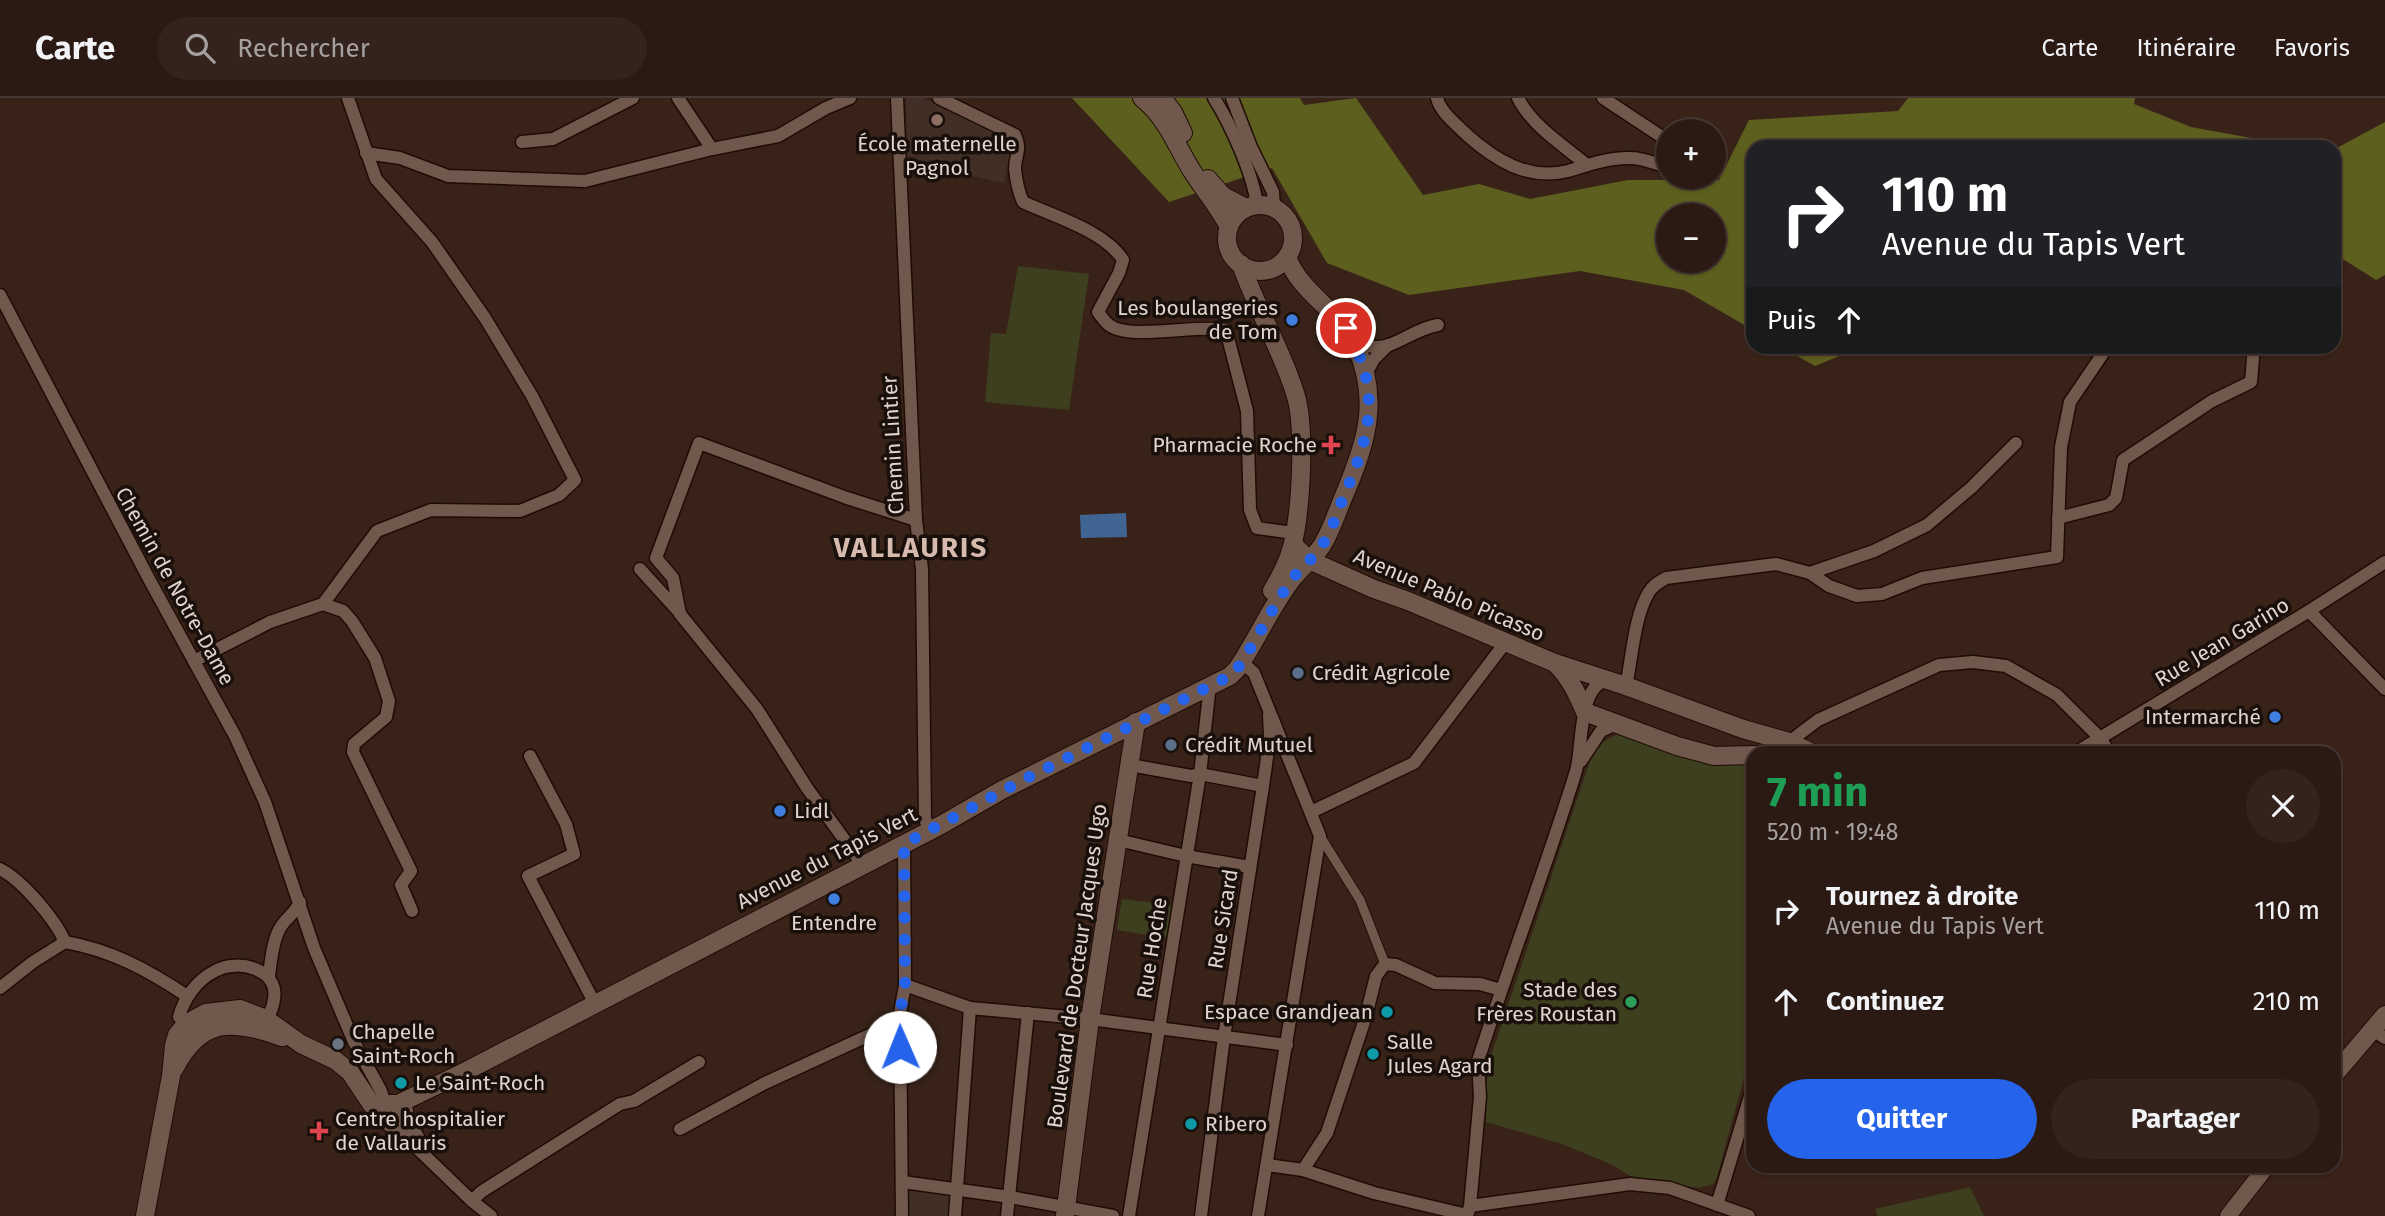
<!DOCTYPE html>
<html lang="fr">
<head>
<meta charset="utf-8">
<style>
  :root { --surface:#2b1a13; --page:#33231c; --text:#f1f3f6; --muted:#a6a1a0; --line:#473833; --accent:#2563eb }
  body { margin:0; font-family:"Fira Sans",sans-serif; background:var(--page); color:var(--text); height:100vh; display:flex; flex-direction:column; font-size:26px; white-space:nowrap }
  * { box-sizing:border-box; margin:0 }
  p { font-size:23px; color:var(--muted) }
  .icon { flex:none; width:38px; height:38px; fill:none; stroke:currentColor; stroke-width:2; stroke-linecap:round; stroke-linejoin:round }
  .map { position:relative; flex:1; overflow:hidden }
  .panel { position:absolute; left:1746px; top:648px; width:595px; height:427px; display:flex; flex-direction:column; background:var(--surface); border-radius:21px; box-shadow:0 2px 5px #0004,0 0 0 2px var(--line) }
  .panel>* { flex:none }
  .banner { position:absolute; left:1746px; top:42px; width:595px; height:214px; border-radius:21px; box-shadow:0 2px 5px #0004,0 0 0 2px var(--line); background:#202124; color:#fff; overflow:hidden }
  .tools { position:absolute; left:1656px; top:21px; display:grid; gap:14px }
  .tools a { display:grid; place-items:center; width:70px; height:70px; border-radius:50%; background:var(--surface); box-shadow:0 2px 5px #0004,0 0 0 2px var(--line); font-size:35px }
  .pin { position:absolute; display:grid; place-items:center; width:60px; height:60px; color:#fff; margin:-30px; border:4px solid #fff; border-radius:50%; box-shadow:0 2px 7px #0007 }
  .me { position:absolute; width:77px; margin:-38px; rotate:359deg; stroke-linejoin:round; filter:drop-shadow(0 0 5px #0008) }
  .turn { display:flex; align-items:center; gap:24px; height:147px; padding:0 21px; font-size:32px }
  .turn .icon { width:91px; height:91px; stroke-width:2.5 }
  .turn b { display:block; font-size:49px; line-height:60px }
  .then { display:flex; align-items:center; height:66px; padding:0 21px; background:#0003; gap:14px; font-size:26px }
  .round { display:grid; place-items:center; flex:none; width:74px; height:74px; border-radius:37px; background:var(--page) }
  .headline { display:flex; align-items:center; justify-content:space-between; height:119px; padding:0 21px }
  h1 { font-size:42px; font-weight:700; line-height:52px; color:#1e9e55 }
  .action { display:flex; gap:14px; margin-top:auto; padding:14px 21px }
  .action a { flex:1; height:80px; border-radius:42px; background:var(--accent); color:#fff; font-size:28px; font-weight:700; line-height:80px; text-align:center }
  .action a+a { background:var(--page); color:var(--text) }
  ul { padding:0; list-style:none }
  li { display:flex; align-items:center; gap:21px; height:91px; padding:0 21px }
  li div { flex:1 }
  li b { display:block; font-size:26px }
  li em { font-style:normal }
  header { display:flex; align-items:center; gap:42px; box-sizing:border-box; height:98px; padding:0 35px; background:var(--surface); border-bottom:2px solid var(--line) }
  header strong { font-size:33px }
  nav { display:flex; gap:38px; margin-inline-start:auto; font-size:24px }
  .search { width:490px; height:63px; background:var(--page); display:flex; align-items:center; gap:18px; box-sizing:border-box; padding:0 24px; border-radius:38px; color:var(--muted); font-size:26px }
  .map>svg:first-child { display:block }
</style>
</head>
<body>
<header>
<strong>Carte</strong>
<div class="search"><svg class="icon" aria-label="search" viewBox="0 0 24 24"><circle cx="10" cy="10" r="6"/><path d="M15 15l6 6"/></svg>Rechercher</div>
<nav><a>Carte</a><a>Itinéraire</a><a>Favoris</a></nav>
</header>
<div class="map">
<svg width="2385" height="1118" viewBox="0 0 2385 1118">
  <rect width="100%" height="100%" fill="#392319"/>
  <g fill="#412f26">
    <polygon points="906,0 923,0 1014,43 1004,85 907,64"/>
    <polygon points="908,1089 949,1096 948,1118 908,1118"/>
  </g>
  <g fill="#3e3f1e">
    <polygon points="1018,168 1089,176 1069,312 985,304 991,235 1006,236"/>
    <polygon points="1616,637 1628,637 1724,666 1753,666 1753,947 1716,1082 1713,1086 1698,1090 1630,1078 1613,1067 1562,1046 1486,1024 1487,982 1492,955 1591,660 1601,645"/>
    <polygon points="1122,801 1172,807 1167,840 1117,832"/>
    <polygon points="1970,1089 1984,1118 1878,1118 1875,1111"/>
  </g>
  <g fill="#5d5f1f" fill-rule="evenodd">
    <path d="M1072 0H1300L1304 7 1356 0 1423 97 1479 86 1530 101 1628 82H1719L1749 22 1898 13 1908 0H2135L2134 6 2191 29 2301 49H1754L1753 232 1684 192 1580 173 1409 197 1327 165 1272 70 1169 104ZM1668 117H1713V163H1668Z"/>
    <polygon points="2385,24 2385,177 2376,182 2335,156 2335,51"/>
    <polygon points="1781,249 1861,249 1815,268"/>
  </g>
  <polygon fill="#416593" points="1126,415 1127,439 1081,440 1080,417"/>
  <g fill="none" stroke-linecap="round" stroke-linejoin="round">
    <g stroke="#1f0c04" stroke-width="11">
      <polyline id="pedestrian" points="1320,738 1360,802 1385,866"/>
    </g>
    <g stroke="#1f0c04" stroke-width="15">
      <g id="minor">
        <polyline points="678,0 712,51"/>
        <polyline points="897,0 916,422 922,471 925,720 929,733"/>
        <path d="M939 0 1015 37C1022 54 1015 56 1015 71 1016 81 1019 95 1023 104 1053 118 1105 133 1123 162L1119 175 1098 214C1101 218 1105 224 1109 227 1130 243 1197 226 1226 232L1247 313 1250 412 1257 430 1294 435"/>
        <path d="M1214 0C1231 27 1253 76 1257 107"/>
        <polyline points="1232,0 1251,49 1273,94 1274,110"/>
        <path d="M1437 0C1440 14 1457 27 1467 37 1495 62 1528 83 1568 73 1588 67 1610 59 1631 60 1643 60 1656 66 1668 69"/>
        <path d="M1518 0C1531 27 1564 48 1587 67"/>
        <polyline points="1603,0 1668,43"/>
        <polyline points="522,44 553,41 633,0"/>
        <polyline points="366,55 400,60 448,78 585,83 712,51 778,38 826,10 850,0"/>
        <polyline points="0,197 149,481 235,638 265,704 314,850 354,944 381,993 384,1003"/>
        <path d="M1355 246C1366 248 1378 251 1389 247 1406 241 1419 230 1438 227"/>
        <polyline points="1366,276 1374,261 1388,247"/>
        <polyline points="2058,420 2109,407 2116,400 2123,362 2212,303 2251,284 2254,248"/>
        <polyline points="640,471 680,515"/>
        <polyline points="1810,475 1829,488 1857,498 1882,496 1922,480 2057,459 2061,349 2070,304 2108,248"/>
        <polyline points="323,506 343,513 352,523 375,560 389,603 386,619 354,646 353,654 411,773 401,787 412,813"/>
        <polyline points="2309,513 2385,591"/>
        <polyline points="194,563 270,524 323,506 377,433 431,412 520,413 559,397 575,382 532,298 485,220 432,144 376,81 348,0"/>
        <polyline points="1242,564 1254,575 1320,738 1258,1118"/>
        <path d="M1626 588C1632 561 1634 518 1649 494 1653 487 1659 484 1666 480L1776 466 1810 475 1874 453 1927 427 1972 389 2016 345"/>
        <polyline points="1779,654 1789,644 1818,622 1939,567 1973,564 2006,568 2057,597 2100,640 2109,654"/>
        <polyline points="2077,654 2309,513 2385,464"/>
        <polyline points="530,658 566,726 574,756 528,778 595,906"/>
        <polyline points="1581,663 1601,633 1616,626"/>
        <polyline points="1130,667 1191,678 1200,676 1263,688"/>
        <polyline points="1311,714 1414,665 1505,545"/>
        <polyline points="1118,742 1186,758 1250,769"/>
        <polyline points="862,766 807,690 757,611 680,516 673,480 656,460 699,345 847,400 916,422"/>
        <path d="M0 771C22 782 55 821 65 844"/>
        <path d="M269 878C271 863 272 846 279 832 284 821 295 816 300 804"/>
        <polyline points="905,887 970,910 1090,921 1287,947"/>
        <path d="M0 890 33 864 65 844C111 852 148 872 187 898"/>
        <path d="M191 928 179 919C184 900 197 882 215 873 238 860 279 871 274 901 273 910 269 919 261 924"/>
        <polyline points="2373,932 2385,940"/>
        <polyline points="405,1016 426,1053"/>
        <polyline points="392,1026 472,1103 491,1118"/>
        <polyline points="680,1031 765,985 900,923"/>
        <polyline points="1267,1067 1303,1072 1374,1095 1467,1117"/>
        <polyline points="1303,1072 1327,1035 1366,918 1376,878 1385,866 1396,867 1435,885 1480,886 1501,892"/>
        <polyline points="903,1084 1010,1099 1113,1118"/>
        <polyline points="472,1103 481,1094 620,1006 634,1003 699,964"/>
        <polyline points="1717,1107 1754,985"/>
        <polyline points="1470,1108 1630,1086 1670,1090 1749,1118"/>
        <polyline points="902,1118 900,915 905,887 904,746"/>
        <polyline points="955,1118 970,910"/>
        <polyline points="1007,1118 1028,915"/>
        <polyline points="1129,1118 1200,676 1210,587"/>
        <polyline points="1201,1118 1224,939 1263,688 1270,638 1269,617"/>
        <path d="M1467 1118 1470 1108 1480 999 1478 963C1509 866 1546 770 1576 673 1583 648 1578 588 1607 582"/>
      </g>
    </g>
    <g stroke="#1f0c04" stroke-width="18">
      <polyline id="tertiary" points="2228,1118 2267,1068"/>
    </g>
    <g stroke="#1f0c04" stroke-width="20">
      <g id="secondary">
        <path d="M1142 0C1167 20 1176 47 1192 73 1204 92 1219 109 1229 129"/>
        <polyline points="1162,0 1173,14 1183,35"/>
        <polyline points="1208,81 1223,98 1246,110"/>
        <circle cx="1260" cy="140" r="33"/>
        <path d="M1241 166C1256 210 1281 250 1295 295 1306 328 1301 414 1292 449 1288 465 1280 479 1272 493"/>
        <polyline points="1293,446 1309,462 1374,491 1408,503 1555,565 1626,588 1743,631 1789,644 1810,654"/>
        <path d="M1555 565C1570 580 1577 595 1585 614L1677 648 1714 658 1754 657"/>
        <path d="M174 971C201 919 232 921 282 939"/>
        <polyline points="2334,977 2385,917"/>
        <path d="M385 1020 384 1013 390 1006H398L468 972 941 727 1002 692 1230 578 1237 571C1257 542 1271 508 1293 480 1303 467 1317 458 1324 444 1332 430 1337 414 1343 400 1366 346 1381 302 1355 246 1339 212 1300 195 1287 159"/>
        <path d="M145 1118 171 978 174 947 177 937 186 926 206 915 240 911 266 921 301 946 335 962 350 974 376 1013 392 1026C400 1026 405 1022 404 1013L398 1006"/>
        <polyline points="1065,1118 1090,921 1136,624"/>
      </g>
    </g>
    <use href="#pedestrian" stroke="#71584d" stroke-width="9"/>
    <use href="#minor" stroke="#71584d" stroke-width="12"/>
    <use href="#tertiary" stroke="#71584d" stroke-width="16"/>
    <use href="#secondary" stroke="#71584d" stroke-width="18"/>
  </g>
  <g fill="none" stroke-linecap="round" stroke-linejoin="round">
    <path stroke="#2563eb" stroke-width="12" stroke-dasharray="0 21.6" d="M900 949V915L905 887 904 746 1027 680 1230 578 1237 571C1256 543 1271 512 1290 484 1299 471 1313 461 1322 447 1332 433 1337 414 1344 398 1371 335 1382 293 1346 230"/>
  </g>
  <circle fill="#8d6e63" stroke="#190f0b" stroke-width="2.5" cx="937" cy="22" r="7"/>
  <g fill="#3f7fe0" stroke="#190f0b" stroke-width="2.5">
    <circle cx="1292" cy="222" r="7"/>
    <circle cx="2275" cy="619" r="7"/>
    <circle cx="780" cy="713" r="7"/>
    <circle cx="834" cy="801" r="7"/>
  </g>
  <g fill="#e0444e" stroke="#190f0b" stroke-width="2.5">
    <path d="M1327.5 336.5h7v7h7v7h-7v7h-7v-7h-7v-7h7z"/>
    <path d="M315.5 1022.5h7v7h7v7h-7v7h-7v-7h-7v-7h7z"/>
  </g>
  <g fill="#5c6f8a" stroke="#190f0b" stroke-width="2.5">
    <circle cx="1298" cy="575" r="7"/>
    <circle cx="1171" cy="647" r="7"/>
  </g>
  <circle fill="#2e9e5b" stroke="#190f0b" stroke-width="2.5" cx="1631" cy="904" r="7"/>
  <g fill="#0f9aa8" stroke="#190f0b" stroke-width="2.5">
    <circle cx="1387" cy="914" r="7"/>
    <circle cx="1373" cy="956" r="7"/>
    <circle cx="401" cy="985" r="7"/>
    <circle cx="1191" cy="1026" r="7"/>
  </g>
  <circle fill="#6b7280" stroke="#190f0b" stroke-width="2.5" cx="338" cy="946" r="7"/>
  <g text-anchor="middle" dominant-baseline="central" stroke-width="7" stroke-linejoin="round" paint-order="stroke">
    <g font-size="21" fill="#e2d3cd" stroke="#190f0b" text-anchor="start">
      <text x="937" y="46" text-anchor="middle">École maternelle<tspan x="937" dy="24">Pagnol</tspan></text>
      <text x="1278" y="210" text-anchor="end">Les boulangeries<tspan x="1278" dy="24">de Tom</tspan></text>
      <text x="1317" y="347" text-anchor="end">Pharmacie Roche</text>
      <text x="1312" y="575">Crédit Agricole</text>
      <text x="2261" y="619" text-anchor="end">Intermarché</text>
      <text x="1185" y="647">Crédit Mutuel</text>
      <text x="794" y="713">Lidl</text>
      <text x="834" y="825" text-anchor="middle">Entendre</text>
      <text x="1617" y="892" text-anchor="end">Stade des<tspan x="1617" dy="24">Frères Roustan</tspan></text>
      <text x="1373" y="914" text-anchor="end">Espace Grandjean</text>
      <text x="352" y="934">Chapelle<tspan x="352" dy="24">Saint-Roch</tspan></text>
      <text x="1387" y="944">Salle<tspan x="1387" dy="24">Jules Agard</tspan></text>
      <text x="415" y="985">Le Saint-Roch</text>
      <text x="335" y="1021">Centre hospitalier<tspan x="335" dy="24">de Vallauris</tspan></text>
      <text x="1205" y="1026">Ribero</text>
    </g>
    <g font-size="21" fill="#e2d3cd" stroke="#190f0b">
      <text transform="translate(893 347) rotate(-93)">Chemin Lintier</text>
      <text transform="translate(175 488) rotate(61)">Chemin de Notre-Dame</text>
      <text transform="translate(1449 497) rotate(23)">Avenue Pablo Picasso</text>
      <text transform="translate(2222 544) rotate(-31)">Rue Jean Garino</text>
      <text transform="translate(827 760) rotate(-27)">Avenue du Tapis Vert</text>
      <text transform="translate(1223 821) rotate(-81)">Rue Sicard</text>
      <text transform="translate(1152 850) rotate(-81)">Rue Hoche</text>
      <text transform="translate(1077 868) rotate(-82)">Boulevard de Docteur Jacques Ugo</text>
    </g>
    <g font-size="28" font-weight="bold" letter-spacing="2" fill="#d7baae" stroke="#190f0b">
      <text x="911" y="449">VALLAURIS</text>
    </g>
  </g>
</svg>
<div class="tools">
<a>+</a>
<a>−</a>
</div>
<div class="pin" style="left:1346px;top:230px;background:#d93025"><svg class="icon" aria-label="arrive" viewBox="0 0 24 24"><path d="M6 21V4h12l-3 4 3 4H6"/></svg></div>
<svg class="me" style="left:900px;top:949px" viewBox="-20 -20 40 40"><circle r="19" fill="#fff"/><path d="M0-13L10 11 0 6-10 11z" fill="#2563eb"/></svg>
<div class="banner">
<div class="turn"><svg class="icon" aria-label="right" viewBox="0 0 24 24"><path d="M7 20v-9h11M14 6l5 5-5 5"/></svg><div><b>110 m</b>Avenue du Tapis Vert</div></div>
<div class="then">Puis<svg class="icon" aria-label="ahead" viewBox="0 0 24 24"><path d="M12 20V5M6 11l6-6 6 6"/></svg></div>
</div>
<section class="panel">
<div class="headline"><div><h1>7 min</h1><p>520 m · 19:48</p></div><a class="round"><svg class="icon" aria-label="close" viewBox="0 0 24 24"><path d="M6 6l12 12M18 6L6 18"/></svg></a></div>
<ul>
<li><svg class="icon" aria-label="right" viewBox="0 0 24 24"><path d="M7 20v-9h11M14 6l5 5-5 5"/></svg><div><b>Tournez à droite</b><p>Avenue du Tapis Vert</p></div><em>110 m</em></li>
<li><svg class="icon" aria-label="ahead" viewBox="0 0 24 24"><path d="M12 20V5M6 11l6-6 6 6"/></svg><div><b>Continuez</b></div><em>210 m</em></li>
</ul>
<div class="action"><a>Quitter</a><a>Partager</a></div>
</section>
</div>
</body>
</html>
